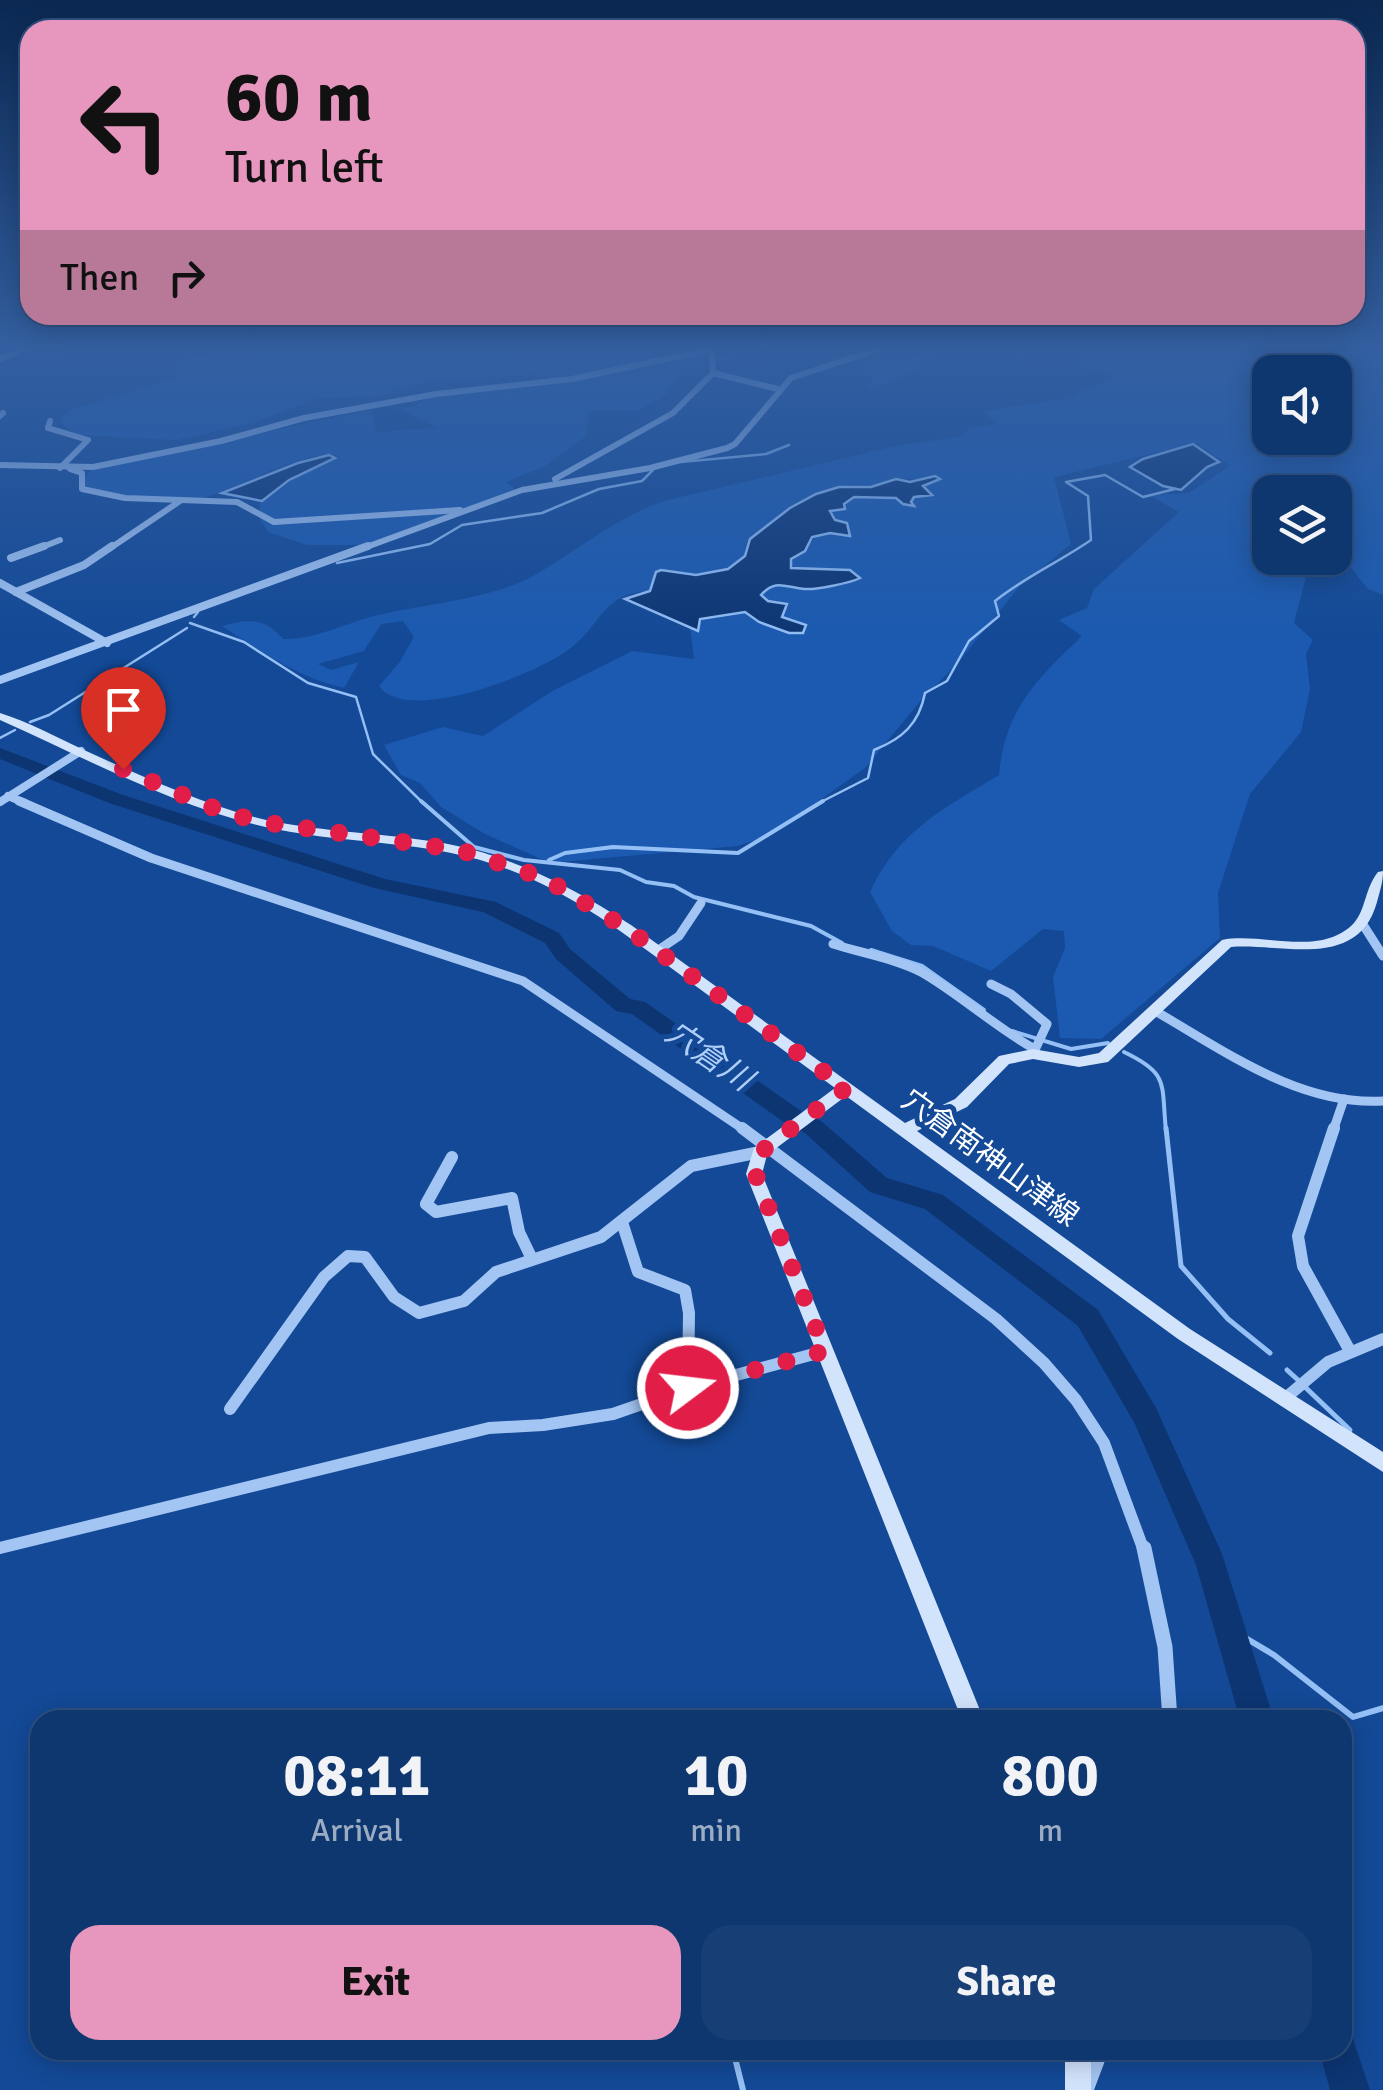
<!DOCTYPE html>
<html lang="en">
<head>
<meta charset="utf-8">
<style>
  :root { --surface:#0e3770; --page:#173f75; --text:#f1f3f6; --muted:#9bacc3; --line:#2e5183; --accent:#e797bd }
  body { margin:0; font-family:Signika,"Noto Sans JP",sans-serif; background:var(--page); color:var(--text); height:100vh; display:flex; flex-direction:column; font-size:38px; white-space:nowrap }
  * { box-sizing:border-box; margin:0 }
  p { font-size:32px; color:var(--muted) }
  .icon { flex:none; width:55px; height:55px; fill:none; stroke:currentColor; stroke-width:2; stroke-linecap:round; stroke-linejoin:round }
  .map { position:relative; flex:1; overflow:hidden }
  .panel { position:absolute; left:30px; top:1710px; width:1322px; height:350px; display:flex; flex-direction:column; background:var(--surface); border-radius:30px; box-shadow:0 5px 25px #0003,0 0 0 2px var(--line) }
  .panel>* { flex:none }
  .banner { position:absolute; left:20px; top:20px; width:1345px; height:305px; border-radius:30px; box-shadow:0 5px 25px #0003,0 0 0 2px var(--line); background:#e797bd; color:#111; overflow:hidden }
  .buttons { position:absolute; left:1252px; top:355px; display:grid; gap:20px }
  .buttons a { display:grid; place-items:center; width:100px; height:100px; border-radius:20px; background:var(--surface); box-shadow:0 5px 25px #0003,0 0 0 2px var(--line); font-size:50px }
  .pin { position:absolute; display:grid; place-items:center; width:85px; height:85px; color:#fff; margin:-102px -42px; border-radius:50% 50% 50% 0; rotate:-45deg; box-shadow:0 0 10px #0007 }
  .pin .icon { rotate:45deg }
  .me { position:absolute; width:110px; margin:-55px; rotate:75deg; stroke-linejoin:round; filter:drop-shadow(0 0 8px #0008) }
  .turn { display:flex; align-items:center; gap:35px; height:210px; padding:0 40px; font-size:45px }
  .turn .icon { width:130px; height:130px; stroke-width:2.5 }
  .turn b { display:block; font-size:70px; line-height:85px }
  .then { display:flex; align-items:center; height:95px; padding:0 40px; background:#0003; gap:20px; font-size:38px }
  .eta { display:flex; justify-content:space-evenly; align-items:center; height:170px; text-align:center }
  .eta b { font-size:60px; font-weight:700; line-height:70px }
  .primary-button { display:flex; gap:20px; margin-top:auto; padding:20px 40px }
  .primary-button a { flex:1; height:115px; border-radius:30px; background:var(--accent); color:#111; font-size:40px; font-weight:700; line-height:115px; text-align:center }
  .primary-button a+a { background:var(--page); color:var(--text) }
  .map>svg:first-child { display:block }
</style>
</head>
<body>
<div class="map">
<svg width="1383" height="2090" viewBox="0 0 1383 2090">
  <rect width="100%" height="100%" fill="#134996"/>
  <g fill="#1b5ab0" fill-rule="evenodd">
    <path d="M219 349H698L729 357 721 364 683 368 665 395 637 411 589 410 585 437 545 466 506 482 515 489 370 545H307L268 532 260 518V503L300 475 340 457C316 445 243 485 216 494 174 509 127 493 85 488L83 480 93 468 371 410 376 432 438 428 401 409 380 408 413 407 427 398 553 380 533 374 424 383 376 397 319 398 252 423 176 440 77 435 62 424 61 417 71 410 175 377 178 363Z"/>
    <path d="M912 349H939L919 360 917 366 923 369 869 389 873 378 862 373C873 354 890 360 907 364L921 354Z"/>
    <path d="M1089 349H1383V595L1368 589 1348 564 1313 558H1335V492H1270V558H1311L1294 623 1313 640 1306 654 1310 689 1301 732 1250 794 1218 893 1220 938 1101 1039 1060 1038 1053 977 1065 948 1064 931 1043 929 991 971 933 946 911 945 892 931 870 892C899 830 943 809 999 775 1005 709 1036 680 1082 636L1059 620 1087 608 1094 589 1179 512 1149 495 1189 493 1230 466 1196 443 1054 477 1071 544 1019 587 956 665 922 699 865 768 770 836 737 846 550 863 485 834 441 807 420 783 401 775 384 745 443 727 483 736 554 690 632 651 694 659 690 628 698 631 700 619 745 612 759 622 789 633 799 621 782 617 779 601 763 599 761 595C779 575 792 593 814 589 827 587 840 583 854 582L850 570 791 568 790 559C817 544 809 528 847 536L829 511C838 508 843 502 852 498 866 492 895 499 910 502L914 497H929L931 495 923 486 939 479H896L881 486 854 485 816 494 790 508 750 539 745 556 728 569 696 575 666 570 650 591C603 593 603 622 572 647 541 673 406 726 379 686L399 663 414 637 403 621 381 624 364 651 318 664 331 670 359 662 344 688C298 678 262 652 222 626 247 619 265 617 283 639 314 640 346 623 378 615 424 604 491 599 533 576 578 550 615 518 664 501L891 447 962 436 970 428 997 424 984 411 1067 398 1115 376 1072 365 1092 359 1082 351ZM1270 372H1335V438H1270Z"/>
  </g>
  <g fill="#0c3572" stroke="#95c0f6" stroke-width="2.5">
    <polygon points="1193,444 1219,462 1207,467 1181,490 1163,486 1130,467 1143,459"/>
    <polygon points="329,455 335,458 289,480 262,501 222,493 298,463"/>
    <path d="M935 476 940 479 923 486 932 495 914 497 911 502 914 506 903 504 896 498 854 497 844 504 845 509 830 511 835 520 847 523 850 536 830 533 812 537 805 551 791 559V568L850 570 860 578C850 583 816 590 805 589 786 588 776 578 761 595L768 601 787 604 782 617 806 625 803 633H789L759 622 745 612 700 619 698 631 625 599 650 591 656 572 661 570 696 575 728 569 745 556 750 539 790 508 816 494 839 487H871L896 479 910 482Z"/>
  </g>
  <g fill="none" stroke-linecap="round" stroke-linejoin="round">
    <g stroke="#95c0f6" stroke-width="2.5">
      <polyline points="681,462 766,454 789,445"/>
      <polyline points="337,563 430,544 462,525 542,513 599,489 642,481 653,470"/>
      <polyline points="194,617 198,612"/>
      <polyline points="190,623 244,642 308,683 356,697 373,754 423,803"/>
      <polyline points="30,722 49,715 187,628"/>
      <polyline points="0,738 15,730"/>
      <path d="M819 803 868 778 874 750C902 739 919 724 925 693L947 681 969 641 999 616 995 601C1025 577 1059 562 1091 540L1088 496 1066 482 1105 475 1143 497 1175 489"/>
    </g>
    <g stroke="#95c0f6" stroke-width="4">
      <polyline points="421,801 474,847 524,860 620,870 646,882 674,886 694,897 811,926 842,943"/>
      <polyline points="549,860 565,853 613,847 738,853 823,801"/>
      <polyline points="871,950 922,966 984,1010"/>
      <polyline points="1012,1031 1071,1049 1108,1043"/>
      <path d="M1124 1052C1170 1074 1161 1083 1166 1131"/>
    </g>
    <g stroke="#95c0f6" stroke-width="5">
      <polyline points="1166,1128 1181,1266 1228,1319 1270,1353"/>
      <polyline points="1287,1370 1298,1380"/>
      <polyline points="1305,1387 1350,1430"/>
    </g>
    <g stroke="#95c0f6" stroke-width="6">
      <polyline points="1227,1627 1274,1655 1353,1717 1383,1708"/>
      <polyline points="1240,1720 1242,1711 1253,1707"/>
      <polyline points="733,2050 743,2090"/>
    </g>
    <g fill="#0c3572" fill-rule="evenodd">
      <polygon points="0,748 123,795 385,879 496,902 559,933 570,949 630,999 645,1002 801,1111 821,1121 887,1178 943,1195 1098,1310 1156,1408 1222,1554 1274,1720 1240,1720 1196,1565 1135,1424 1078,1326 925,1209 870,1192 805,1133 785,1123 632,1014 616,1011 556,959 545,943 483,912 374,888 109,803 0,759"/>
      <polygon points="1342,2032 1352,2036 1370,2090 1330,2090 1319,2050 1342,2050"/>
    </g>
    <g stroke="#a3c5f3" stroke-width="6">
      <polyline points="0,359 24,349"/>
      <polyline points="713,373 778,389"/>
      <polyline points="0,416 3,413"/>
      <polyline points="50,421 48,428 88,440 60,468"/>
      <polyline points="0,465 93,467 221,441 304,418 436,394 572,379 713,349"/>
      <polyline points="70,469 82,473 82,489 125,498 237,502 274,522 460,510"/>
      <polyline points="555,479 673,413 713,373 712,349"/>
      <polyline points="37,549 60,540"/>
      <polyline points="109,549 180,501"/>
      <polyline points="361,549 522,490 650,468 727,448 735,444 791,378 879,349"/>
    </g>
    <g stroke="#a3c5f3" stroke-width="8">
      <polyline points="11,558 44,546"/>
      <polyline points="0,583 107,643"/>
      <polyline points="16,592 84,565 112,546"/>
      <polyline points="0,680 368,546"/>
      <polyline points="8,796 25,803"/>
      <polyline points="0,802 81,751"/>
    </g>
    <g stroke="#a3c5f3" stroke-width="9">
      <polyline points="19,801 151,858 523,981 746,1131"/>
      <polyline points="1362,923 1383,956"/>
      <path d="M833 944C861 953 897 959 923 973 962 996 994 1026 1033 1048"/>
      <polyline points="657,951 679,936 701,903"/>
      <polyline points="991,984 1011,994 1047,1024 1033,1054"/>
      <path d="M1155 1011C1225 1051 1299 1106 1383 1101"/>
      <polyline points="1333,1131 1344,1099"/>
    </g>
    <g stroke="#a3c5f3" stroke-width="12">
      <polyline points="742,1128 996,1319 1044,1363 1076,1400 1104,1443 1144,1551"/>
      <polyline points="1334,1128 1298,1236 1303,1266 1350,1351"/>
      <polyline points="452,1157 426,1204 436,1212 512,1198 519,1232 532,1259"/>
      <polyline points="622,1222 638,1272 685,1290 689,1313 688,1388"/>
      <polyline points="1283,1400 1328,1362 1383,1339"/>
      <polyline points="230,1409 324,1277 348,1256 365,1257 394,1297 419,1313 464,1301 496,1272 601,1237 691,1166 760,1152"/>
      <polyline points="0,1548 489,1428 543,1425 613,1414 688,1388 825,1351"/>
    </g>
    <g stroke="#a3c5f3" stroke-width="15">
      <polyline points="1144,1548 1165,1647 1170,1720"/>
      <polyline points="1086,2090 1101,2050"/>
    </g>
    <g fill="#d2e3fc" fill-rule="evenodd">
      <path d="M0 713C29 722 56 737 84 750 139 775 195 801 254 817 313 832 376 832 436 842 507 853 571 886 631 925L905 1123 955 1099 999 1056 1033 1049 1079 1057 1099 1053 1222 940C1263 932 1321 958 1354 923 1366 909 1365 888 1378 872L1383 871C1383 882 1380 891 1377 902 1358 971 1282 943 1231 947L1108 1062 1079 1067 1033 1059 1009 1064 967 1107 917 1131 1190 1329 1383 1452V1472L1178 1339 846 1096 767 1155 762 1174 984 1720H962L746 1174 754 1148 835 1088C784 1051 733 1013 682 976 626 935 572 893 507 869 432 840 353 845 275 829 178 809 90 760 0 720Z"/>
      <rect x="1065" y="2050" width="26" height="40"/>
    </g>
  </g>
  <linearGradient id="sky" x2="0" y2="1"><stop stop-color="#0a2852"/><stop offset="0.54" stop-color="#335fa0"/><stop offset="1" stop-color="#335fa0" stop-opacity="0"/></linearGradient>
  <rect width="1383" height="642" fill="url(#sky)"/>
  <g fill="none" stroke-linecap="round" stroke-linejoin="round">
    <polyline stroke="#e11d48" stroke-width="18" stroke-dasharray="0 32.4" points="123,769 208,806 255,821 460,850 544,878 626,928 846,1088 766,1147 753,1168 825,1351 688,1388"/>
  </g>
  <g text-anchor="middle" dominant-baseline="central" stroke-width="10" stroke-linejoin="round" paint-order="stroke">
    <g font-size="30" fill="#fff" stroke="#134996">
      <text transform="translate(990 1158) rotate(36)">穴倉南神山津線</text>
    </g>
    <g font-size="32" font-style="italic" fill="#afcff9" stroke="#134996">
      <text transform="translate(709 1056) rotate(34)">穴倉川</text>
    </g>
  </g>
</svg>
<div class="buttons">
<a><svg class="icon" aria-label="sound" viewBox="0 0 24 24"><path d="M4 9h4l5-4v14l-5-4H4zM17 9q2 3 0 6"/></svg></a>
<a><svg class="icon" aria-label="layers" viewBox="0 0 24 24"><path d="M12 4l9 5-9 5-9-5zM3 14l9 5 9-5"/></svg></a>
</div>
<div class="pin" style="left:123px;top:769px;background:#d93025"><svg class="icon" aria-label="arrive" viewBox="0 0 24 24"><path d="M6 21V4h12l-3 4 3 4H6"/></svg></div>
<svg class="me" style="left:688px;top:1388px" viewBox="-20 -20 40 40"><circle r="17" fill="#e11d48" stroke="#fff" stroke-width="3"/><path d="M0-11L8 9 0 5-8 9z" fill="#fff"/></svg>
<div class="banner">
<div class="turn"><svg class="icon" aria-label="left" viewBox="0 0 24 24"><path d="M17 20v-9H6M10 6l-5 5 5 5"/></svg><div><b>60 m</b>Turn left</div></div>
<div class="then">Then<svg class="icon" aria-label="right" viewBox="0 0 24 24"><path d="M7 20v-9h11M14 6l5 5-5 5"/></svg></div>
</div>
<section class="panel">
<div class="eta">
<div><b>08:11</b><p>Arrival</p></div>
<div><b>10</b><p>min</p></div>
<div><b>800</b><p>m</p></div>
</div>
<div class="primary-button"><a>Exit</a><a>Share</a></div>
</section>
</div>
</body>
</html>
